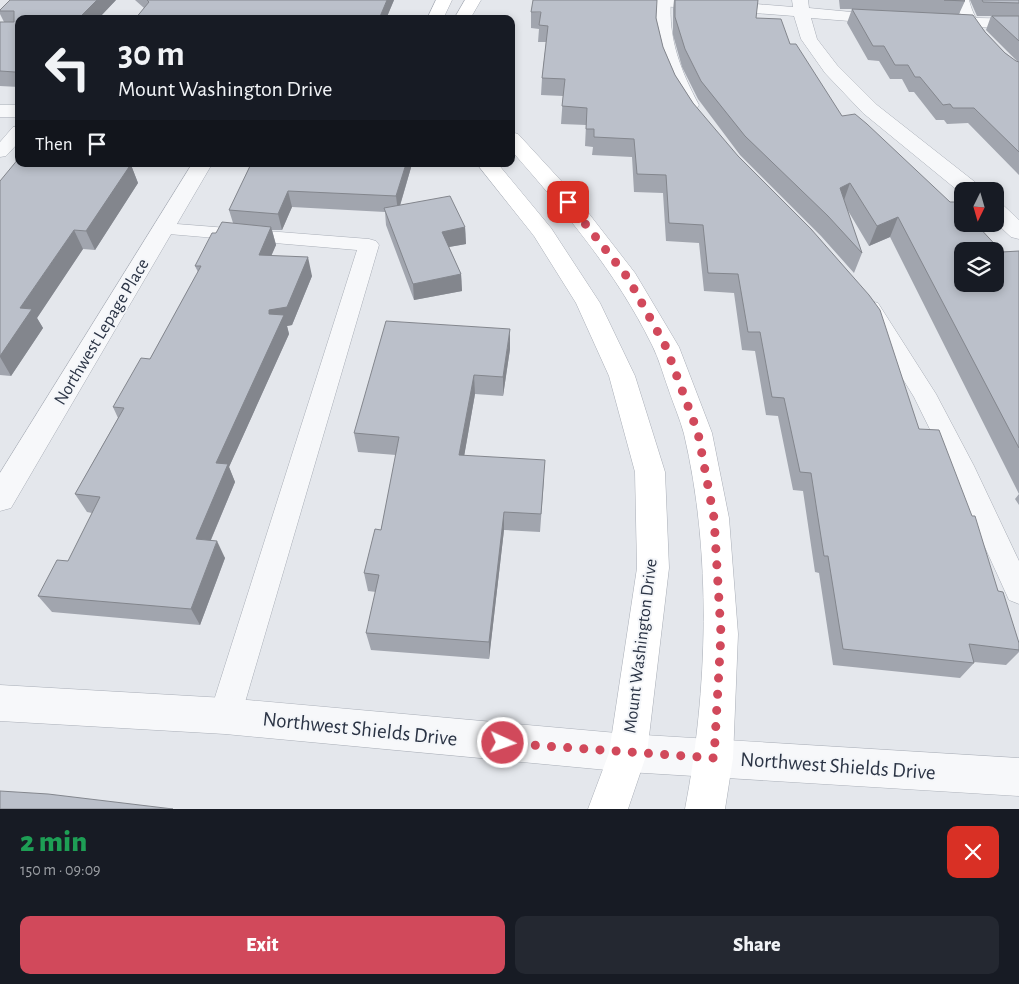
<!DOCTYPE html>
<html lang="en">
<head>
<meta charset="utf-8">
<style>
  :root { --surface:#171b24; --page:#242831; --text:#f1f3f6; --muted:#9ea1a6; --accent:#d1495b }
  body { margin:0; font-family:"Alegreya Sans",sans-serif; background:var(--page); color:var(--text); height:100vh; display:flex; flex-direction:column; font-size:19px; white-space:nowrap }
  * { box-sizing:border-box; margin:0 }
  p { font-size:16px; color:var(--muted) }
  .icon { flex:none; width:28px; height:28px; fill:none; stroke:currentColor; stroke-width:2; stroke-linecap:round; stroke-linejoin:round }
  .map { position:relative; height:809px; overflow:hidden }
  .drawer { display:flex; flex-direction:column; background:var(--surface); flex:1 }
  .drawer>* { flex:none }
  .hud { position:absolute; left:15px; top:15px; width:500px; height:152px; border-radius:10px; box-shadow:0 2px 8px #0003; background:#171b24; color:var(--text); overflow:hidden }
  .needle { width:32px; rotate:185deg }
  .buttons { position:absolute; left:954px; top:182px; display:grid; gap:10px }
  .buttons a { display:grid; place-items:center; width:50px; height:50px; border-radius:10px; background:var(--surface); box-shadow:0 2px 8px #0003; font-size:25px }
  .pin { position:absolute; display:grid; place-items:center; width:42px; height:42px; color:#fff; margin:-21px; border-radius:10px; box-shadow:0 2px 8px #0006 }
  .me { position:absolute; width:55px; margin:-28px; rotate:93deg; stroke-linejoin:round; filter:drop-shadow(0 0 4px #0008) }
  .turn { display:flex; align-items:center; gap:18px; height:105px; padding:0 20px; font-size:22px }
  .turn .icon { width:65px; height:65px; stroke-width:2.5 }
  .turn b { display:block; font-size:35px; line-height:42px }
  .then { display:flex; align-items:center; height:48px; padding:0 20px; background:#0003; gap:10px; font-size:19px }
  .round { display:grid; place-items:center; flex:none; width:52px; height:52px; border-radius:10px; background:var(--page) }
  .summary { display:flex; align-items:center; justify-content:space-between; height:85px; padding:0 20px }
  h1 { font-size:30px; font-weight:800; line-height:38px; color:#1e9e55 }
  .action { display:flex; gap:10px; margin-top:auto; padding:10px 20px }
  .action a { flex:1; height:58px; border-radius:10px; background:var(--accent); color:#fff; font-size:20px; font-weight:800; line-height:58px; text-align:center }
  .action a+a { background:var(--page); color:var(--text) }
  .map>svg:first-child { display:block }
</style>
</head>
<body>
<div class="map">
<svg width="1019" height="809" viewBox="0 0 1019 809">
  <rect width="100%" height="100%" fill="#e4e7ec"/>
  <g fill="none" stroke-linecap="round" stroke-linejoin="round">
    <g stroke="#a9aeb7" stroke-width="1">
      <g id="service">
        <path d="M657 0H671C668 39 681 71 699 105L697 108H685C664 77 653 38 657 0Z"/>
        <path d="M955 0H969C976 28 997 47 1019 65V78C995 72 961 23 955 0Z"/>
        <polygon points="19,126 19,142 6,156 0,157 0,142 13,127"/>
        <polygon points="164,223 369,239 376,241 379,245 241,716 236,727 225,732 214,727 209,716 357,250 157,233 154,229 157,225"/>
        <polygon points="870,301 878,303 936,394 974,466 1019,561 1019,604 1009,600 948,466 914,397 859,308 862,303"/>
      </g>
    </g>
    <g stroke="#a9aeb7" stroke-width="1">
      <g id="minor">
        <polygon points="639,0 707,0 793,7 792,0 808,0 809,8 894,16 896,19 894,22 888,24 811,18 817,39 837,65 877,105 980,186 983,191 962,191 962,194 863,113 825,73 801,39 794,16 647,5 641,3"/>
        <polygon points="941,17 1019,19 1019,29 935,25 933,22 935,19"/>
        <rect x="0" y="105" width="19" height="12"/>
        <polygon points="192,164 212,164 11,508 0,511 0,473"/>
        <polygon points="995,203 1003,205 1019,220 1019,239 1011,237 995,222"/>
        <polygon points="0,685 225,698 628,734 1019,758 1019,796 628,772 225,734 0,721"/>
      </g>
    </g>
    <g stroke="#a9aeb7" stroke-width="1">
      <g id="secondary">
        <polygon points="436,0 452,0 443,19 427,19"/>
        <polygon points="465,0 481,0 470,19 454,19"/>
        <path d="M511 132 518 134 576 197 635 273 679 347 712 433 729 518 738 634 733 758 725 809H685C708 690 712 553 684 434 680 419 673 403 668 388 663 374 659 359 652 345 616 272 565 212 511 150Z"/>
        <polygon points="477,164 498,164 551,228 600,303 635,376 665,472 669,568 647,753 628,809 588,809 609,753 637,568 635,472 609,376 576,303 534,236"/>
      </g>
    </g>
    <use href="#service" fill="#f7f8fa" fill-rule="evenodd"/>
    <use href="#minor" fill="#f7f8fa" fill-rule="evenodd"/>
    <use href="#secondary" fill="#fff" fill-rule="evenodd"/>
  </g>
  <g fill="#a1a5ae">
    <polygon points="116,0 98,19 19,19 19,87 0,86 0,22 4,22 0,14 0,10"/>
    <polygon points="135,0 394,0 386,19 135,19 144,8"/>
    <polygon points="674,0 758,0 756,18 790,44 842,116 1002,252 1019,251 1019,505 1015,499 1019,494 890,237 869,246 847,209 862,253 854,273 821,236 740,155 698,99 682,67 673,35 673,9"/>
    <polygon points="839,0 964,0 965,1 959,14 985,32 1005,53 1016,61 1018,62 986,30 991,16 977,16 970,0 1019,0 1019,175 968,123 947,124 944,120 936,120 914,92 909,92 902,79 890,79 879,61 868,60 847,23 852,9 840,9"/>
    <polygon points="531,12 656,18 663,47 675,75 693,103 919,429 998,591 1019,643 1019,652 1006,665 974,662 974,663 960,678 833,665 819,573 815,572 803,491 793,490 778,416 766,415 755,351 742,350 734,293 704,291 699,243 666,241 663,193 634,192 632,157 592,155 593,147 585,146 586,125 561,124 563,96 541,95 542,78 546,42 538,42 539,29 531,28"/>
    <polygon points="19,164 132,164 131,165 138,183 95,250 83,249 37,318 43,328 11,376 0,375 0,181"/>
    <polygon points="251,164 412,164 400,206 465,227 466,244 449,247 461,274 462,291 414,300 386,225 385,212 292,207 282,230 272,230 276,245 271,255 312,276 292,325 287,326 289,334 229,467 235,482 211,540 225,558 200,625 52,612 38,596 68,561 92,513 87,512 75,494 118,418 113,407 150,359 198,272 195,266 216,233 233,223 229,210"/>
    <polygon points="510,349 503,396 475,394 464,456 544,479 540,532 504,530 489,659 371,650 366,633 376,592 368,591 364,573 381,530 396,455 358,452 354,433"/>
  </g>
  <g fill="#83868d">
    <polygon points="97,0 116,0 98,19 78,19"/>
    <polygon points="387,0 394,0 386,19 379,19"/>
    <polygon points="19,69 19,80 15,72"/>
    <polygon points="113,164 132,164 131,165 138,183 95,250 86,231"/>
    <polygon points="406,164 412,164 398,212 396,196"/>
    <polygon points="850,183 843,203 840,188"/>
    <polygon points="288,191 292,207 282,230 278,214"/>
    <polygon points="898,217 890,237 869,246 877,226"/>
    <polygon points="271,227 276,245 264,273 259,255"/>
    <polygon points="465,227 466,244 443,248 442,232"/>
    <polygon points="74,230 83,249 37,318 43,328 11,376 0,357 0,356 20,308"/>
    <polygon points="308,257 312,276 292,325 287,326 289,334 229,467 235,482 204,556 196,539 216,463 269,314 269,310"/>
    <polygon points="461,274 462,291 414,300 413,284"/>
    <polygon points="510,329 510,349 503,396 503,377"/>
    <polygon points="474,375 475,394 461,474 459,455"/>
    <polygon points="504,512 504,530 489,659 489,642"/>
    <polygon points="217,541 225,558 200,625 191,609"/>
  </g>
  <g fill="#bbc0ca" stroke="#83868d" fill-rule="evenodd">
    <polygon points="10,0 97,0 78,19 19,19 19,69 15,72 0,71 0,22 14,22 14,11 0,11 0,10"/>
    <polygon points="147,0 387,0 379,19 135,19 149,2"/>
    <polygon points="533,0 657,0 656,18 663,47 675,75 693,103 738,156 811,229 869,295 880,310 919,429 939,430 972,516 975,516 998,591 1003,592 1019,643 1019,650 969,644 974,663 843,649 828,556 824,556 811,473 800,472 784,398 772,397 760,332 748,332 738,274 708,273 703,225 669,223 666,175 637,174 634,139 594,137 594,129 586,129 587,108 562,106 565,79 542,78 548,26 539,25 541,12 531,12"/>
    <path d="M675 0H758L756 18 781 19 790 44H796L842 116 855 114 867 124 950 202H955L962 209V224H976L1002 252 1019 251V448L898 217 877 226 850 183 840 188 862 253 828 216 745 136 701 81 685 49 675 17ZM962 251H995V284H962Z"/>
    <polygon points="944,0 964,0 965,1"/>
    <polygon points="982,0 1019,0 1019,3 983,2"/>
    <polygon points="852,9 973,15 985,32 1005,53 1016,61 1019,62 1019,152 974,108 953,108 950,104 943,105 920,77 915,77 908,65 895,65 884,46 873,46"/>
    <polygon points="992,16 1019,16 1019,41"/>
    <polygon points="19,158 19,164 131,164 86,231 74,230 20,308 32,309 0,356 0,181"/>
    <polygon points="251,164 406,164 396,196 288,191 278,214 229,210"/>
    <polygon points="450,196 465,227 442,232 461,274 413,284 384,208"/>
    <polygon points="222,222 271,227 259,255 308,257 287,307 269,310 269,314 284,315 216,463 228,464 196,539 217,541 191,609 38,596 57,560 68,561 100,497 75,494 124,408 113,407 141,358 150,359 201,266 195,266 212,233 216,233"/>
    <polygon points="386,321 510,329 503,377 474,375 459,455 545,460 541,514 504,512 489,642 366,633 379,575 364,573 375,529 381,530 399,437 354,433"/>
    <polygon points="0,791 48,794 173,809 0,809"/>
  </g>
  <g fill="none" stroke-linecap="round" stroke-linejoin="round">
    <polyline stroke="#d1495b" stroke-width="9" stroke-dasharray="0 16.2" points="503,743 714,758 721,634 714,518 698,433 666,347 628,278 568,202"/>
  </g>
  <g text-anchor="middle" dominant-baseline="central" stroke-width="4" stroke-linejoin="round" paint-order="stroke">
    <g font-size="18" fill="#2b3445" stroke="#f4f6f9">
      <text transform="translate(102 332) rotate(-59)">Northwest Lepage Place</text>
      <text transform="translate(641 646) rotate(-83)">Mount Washington Drive</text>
    </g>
    <g font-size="21" fill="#2b3445" stroke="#f4f6f9">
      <text transform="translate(360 729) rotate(6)">Northwest Shields Drive</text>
      <text transform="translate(838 766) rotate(4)">Northwest Shields Drive</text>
    </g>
  </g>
</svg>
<div class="buttons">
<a><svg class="needle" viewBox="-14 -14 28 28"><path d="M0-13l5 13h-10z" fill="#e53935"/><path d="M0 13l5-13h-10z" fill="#9ea1a6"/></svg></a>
<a><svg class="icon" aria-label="layers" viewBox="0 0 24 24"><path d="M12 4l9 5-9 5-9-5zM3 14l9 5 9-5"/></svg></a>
</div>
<div class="pin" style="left:568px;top:202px;background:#d93025"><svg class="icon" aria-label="arrive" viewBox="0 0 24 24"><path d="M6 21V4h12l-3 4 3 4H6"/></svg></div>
<svg class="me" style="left:503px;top:743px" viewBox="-20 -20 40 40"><circle r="17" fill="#d1495b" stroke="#fff" stroke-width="3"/><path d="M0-11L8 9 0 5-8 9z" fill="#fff"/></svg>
<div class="hud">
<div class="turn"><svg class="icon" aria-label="left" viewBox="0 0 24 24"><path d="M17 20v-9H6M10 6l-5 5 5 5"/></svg><div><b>30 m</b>Mount Washington Drive</div></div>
<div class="then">Then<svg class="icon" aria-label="arrive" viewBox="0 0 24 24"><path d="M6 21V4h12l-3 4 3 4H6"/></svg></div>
</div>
</div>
<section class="drawer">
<div class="summary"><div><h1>2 min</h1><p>150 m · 09:09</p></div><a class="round" style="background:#d93025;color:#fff"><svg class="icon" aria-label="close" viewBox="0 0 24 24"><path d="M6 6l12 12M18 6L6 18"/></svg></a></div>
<div class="action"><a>Exit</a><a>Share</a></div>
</section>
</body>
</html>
